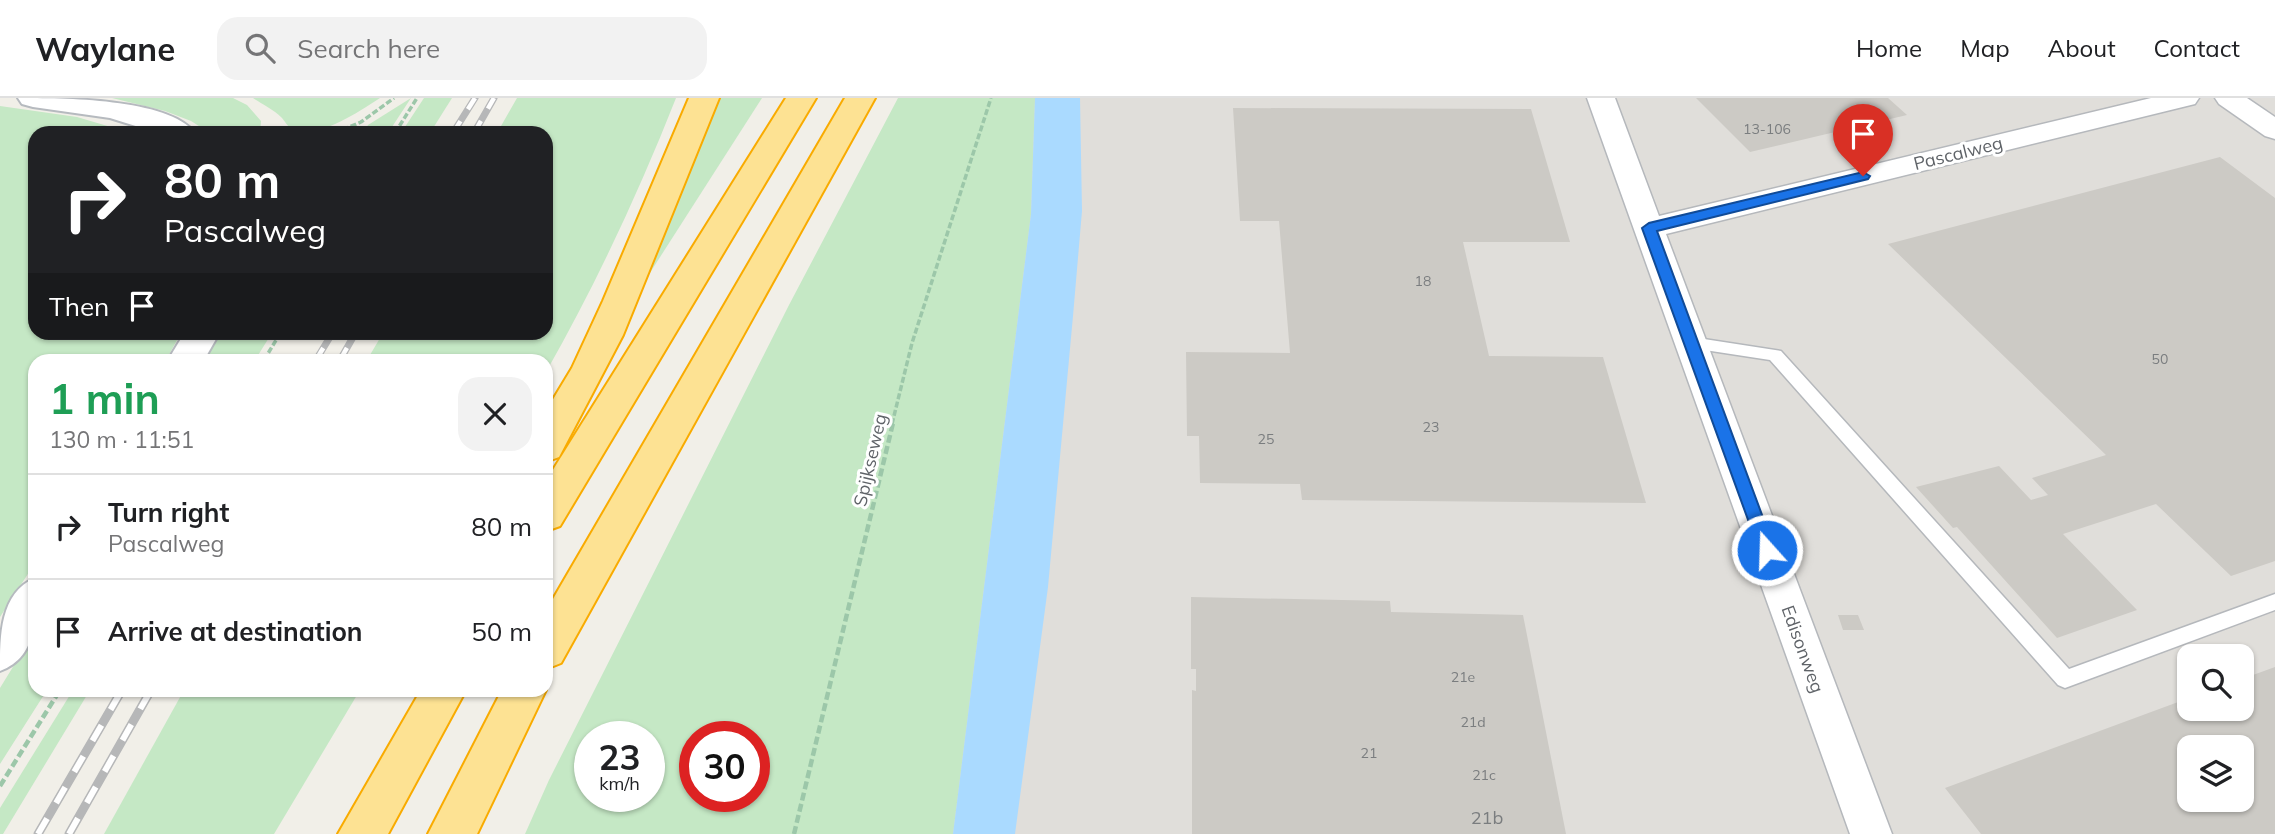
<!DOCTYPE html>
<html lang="en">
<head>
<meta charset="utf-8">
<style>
  :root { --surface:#fff; --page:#f2f2f2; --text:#202124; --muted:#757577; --line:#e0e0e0 }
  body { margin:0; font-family:Mulish,sans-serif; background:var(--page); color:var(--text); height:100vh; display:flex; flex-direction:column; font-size:26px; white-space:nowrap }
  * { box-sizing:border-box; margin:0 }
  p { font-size:23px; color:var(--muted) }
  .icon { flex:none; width:38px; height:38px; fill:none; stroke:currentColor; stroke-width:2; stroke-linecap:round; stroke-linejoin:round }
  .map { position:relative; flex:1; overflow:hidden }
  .sheet { position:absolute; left:28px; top:256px; width:525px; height:343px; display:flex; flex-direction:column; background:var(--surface); border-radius:21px; box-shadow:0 2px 5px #0004 }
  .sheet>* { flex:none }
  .top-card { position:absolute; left:28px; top:28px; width:525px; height:214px; border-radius:21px; box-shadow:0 2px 5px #0004; background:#202124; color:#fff; overflow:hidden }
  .controls { position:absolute; left:2177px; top:546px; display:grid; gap:14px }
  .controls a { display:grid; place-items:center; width:77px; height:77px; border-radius:14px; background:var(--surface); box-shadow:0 2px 5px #0004; font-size:35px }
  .speed { position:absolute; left:574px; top:623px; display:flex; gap:14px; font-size:35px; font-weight:700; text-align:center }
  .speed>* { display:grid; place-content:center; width:91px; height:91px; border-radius:50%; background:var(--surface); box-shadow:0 2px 5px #0004; line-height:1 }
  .speed small { font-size:18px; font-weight:400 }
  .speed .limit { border:10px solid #d22; background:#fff; color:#111 }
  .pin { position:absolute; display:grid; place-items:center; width:60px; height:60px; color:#fff; margin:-72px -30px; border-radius:50% 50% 50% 0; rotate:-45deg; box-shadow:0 0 7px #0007 }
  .pin .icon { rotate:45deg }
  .me { position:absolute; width:77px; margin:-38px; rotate:340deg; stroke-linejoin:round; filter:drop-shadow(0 0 5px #0008) }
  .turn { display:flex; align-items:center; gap:24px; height:147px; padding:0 21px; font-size:32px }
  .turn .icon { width:91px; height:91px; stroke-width:2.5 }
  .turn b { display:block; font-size:49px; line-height:60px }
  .then { display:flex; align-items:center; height:66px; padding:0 21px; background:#0003; gap:14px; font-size:26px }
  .round { display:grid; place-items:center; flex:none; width:74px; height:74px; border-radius:21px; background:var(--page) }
  .head { display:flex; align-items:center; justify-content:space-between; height:119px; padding:0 21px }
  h1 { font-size:42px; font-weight:700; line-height:52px; color:#1e9e55 }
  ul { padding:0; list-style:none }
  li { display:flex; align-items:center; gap:21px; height:105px; padding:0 21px; border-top:2px solid var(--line) }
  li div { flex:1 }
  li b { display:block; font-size:26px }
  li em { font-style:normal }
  header { display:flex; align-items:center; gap:42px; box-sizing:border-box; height:98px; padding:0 35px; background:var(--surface); border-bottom:2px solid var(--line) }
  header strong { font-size:33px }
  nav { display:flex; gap:38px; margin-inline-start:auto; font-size:24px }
  .search { width:490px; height:63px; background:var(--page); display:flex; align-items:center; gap:18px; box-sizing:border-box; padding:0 24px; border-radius:21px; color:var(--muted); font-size:26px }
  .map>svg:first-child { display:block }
</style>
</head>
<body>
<header>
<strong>Waylane</strong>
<div class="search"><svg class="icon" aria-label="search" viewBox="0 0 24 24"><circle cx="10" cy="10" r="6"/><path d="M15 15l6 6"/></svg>Search here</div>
<nav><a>Home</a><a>Map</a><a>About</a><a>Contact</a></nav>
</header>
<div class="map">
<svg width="2275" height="736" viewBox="0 0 2275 736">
  <rect width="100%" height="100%" fill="#f1efe8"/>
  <path fill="#e0deda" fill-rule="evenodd" d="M932 0H2275V736H586L649 698V639ZM2189 558H2242V611H2189ZM695 639H754V698H695ZM2189 649H2242V702H2189Z"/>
  <g fill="#c5e8c5" fill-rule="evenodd">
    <polygon points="112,0 233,0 247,7 261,23 260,35 210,35 191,23 165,13"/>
    <path d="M253 0H380C362 12 314 44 292 31 287 28 285 23 281 19 273 11 262 6 253 0Z"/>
    <polygon points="411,0 388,35 363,35 368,27"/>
    <polygon points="424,0 452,0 430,35 401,35"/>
    <path d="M517 0H676C639 94 596 186 546 274V262H367L383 235 546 234V35H497Z"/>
    <polygon points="714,0 762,0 646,181 640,180"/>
    <path d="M898 0H1035L1031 116 953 736H525L549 682 789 207ZM590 639H649V698H590ZM695 639H754V698H695Z"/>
    <polygon points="0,8 77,19 131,35 35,35 35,234 181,235 166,262 35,262 35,465 0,519"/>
    <polygon points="218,235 272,235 255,262 202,262"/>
    <polygon points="35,533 35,592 47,592 0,666 0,590"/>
    <polygon points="73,592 90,592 3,736 0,736 0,710"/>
    <polygon points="184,592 360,592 274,736 104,736"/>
  </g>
  <polygon fill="#aadaff" points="1035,0 1080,0 1082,113 1073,218 1048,489 1015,736 953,736 1031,116"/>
  <g fill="#cccac5" fill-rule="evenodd">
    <polygon points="1696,0 1888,0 1907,17 1750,54"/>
    <polygon points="1233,10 1531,11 1570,144 1463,144 1489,258 1603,259 1646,405 1302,402 1300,386 1200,385 1199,338 1187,338 1186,254 1290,255 1279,123 1240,123"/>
    <polygon points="2220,59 2275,100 2275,463 2231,478 2156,406 2063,436 2137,512 2057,540 1957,429 1953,430 1916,389 1999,368 2031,402 2048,397 2032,380 2106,357 1888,146"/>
    <polygon points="1191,499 1390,503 1391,514 1523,517 1566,736 1192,736 1192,592 1196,593 1196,571 1191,571"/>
    <polygon points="1838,517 1858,517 1864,532 1843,532"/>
    <path d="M2275 569V736H1981L1945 690 2189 600V611H2242V581ZM2189 649H2242V702H2189Z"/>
  </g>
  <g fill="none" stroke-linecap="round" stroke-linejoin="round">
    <g stroke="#b5b8bc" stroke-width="3">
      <polygon id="lane" points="1691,239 1781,253 2069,571 2275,496 2275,512 2065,590 2058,587 1770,262 1685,249 1683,245"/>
    </g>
    <g stroke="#b5b8bc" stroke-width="3">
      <g id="street">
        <polygon points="1587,0 1615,0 1659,118 2151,0 2199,0 2195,6 1666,136 1892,736 1850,736"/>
        <polygon points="2215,0 2247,0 2275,19 2275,41 2265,38 2219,6"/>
      </g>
    </g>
    <g stroke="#b6babf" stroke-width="4">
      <g id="secondary">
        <path d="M18 0C61 0 169 0 195 35H158L110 20 33 9 22 6Z"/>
        <polygon points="185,234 220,234 204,262 168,262"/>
        <path d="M35 480C35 516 40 558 0 573 0 537 0 495 35 480Z"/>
      </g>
    </g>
    <g stroke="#f9ab00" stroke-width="4">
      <g id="highway">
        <polygon points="689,0 719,0 623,237 559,359 546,364 546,313 572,270 603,203"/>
        <polygon points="786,0 816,0 560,428 546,433 546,383"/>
        <polygon points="845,0 875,0 561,565 546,571 546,513"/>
        <polygon points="421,592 466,592 388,736 338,736"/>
        <polygon points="502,592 546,592 477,736 428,736"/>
      </g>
    </g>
    <g stroke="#9cc7a9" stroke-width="3.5" stroke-dasharray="6 2.5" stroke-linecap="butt">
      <polyline points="335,35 361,24 394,0"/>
      <polyline points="395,35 417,0"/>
      <polyline points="264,262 281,234"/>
      <polyline points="892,326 912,245 991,0"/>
    </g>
    <g stroke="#9cc7a9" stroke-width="4.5" stroke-dasharray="8 3.5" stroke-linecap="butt">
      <polyline points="0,688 60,592"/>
      <polyline points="794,736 893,325"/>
    </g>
    <use href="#lane" fill="#fff" fill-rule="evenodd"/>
    <use href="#street" fill="#fff" fill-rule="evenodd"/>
    <use href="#secondary" fill="#fff" fill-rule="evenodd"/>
    <use href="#highway" fill="#fde293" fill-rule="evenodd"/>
    <g stroke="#b6b7b8" stroke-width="7">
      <g id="rail-far1">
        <polyline points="453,35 475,0"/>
        <polyline points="474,35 494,0"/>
        <polyline points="316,262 333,234"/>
        <polyline points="340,262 356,234"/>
      </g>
    </g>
    <g stroke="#b6b7b8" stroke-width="9">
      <g id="rail">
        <polyline points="38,736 122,592"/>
        <polyline points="69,736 151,592"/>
      </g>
    </g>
    <use href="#rail-far1" stroke="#fff" stroke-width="4.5" stroke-dasharray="14" stroke-linecap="butt"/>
    <use href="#rail" stroke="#fff" stroke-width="6" stroke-dasharray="18" stroke-linecap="butt"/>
  </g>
  <polygon fill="#1a73e8" stroke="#114b97" stroke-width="2" points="1863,74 1870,78 1868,81 1657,133 1775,452 1773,457 1761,457 1759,452 1642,130 1649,125"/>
  <g text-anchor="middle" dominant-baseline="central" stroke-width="6" stroke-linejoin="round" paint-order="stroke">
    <g font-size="14" fill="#7a7d7f">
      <text x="1767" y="31">13-106</text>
      <text x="1423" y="183">18</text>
      <text x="2160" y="261">50</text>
      <text x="1431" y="329">23</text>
      <text x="1266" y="341">25</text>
      <text x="1463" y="579">21e</text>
      <text x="1473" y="624">21d</text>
      <text x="1369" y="655">21</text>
      <text x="1484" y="677">21c</text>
    </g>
    <g font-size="18" fill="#5f6368" stroke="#fff">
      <text transform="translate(1958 55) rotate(-14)">Pascalweg</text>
      <text transform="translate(870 362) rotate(-77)">Spijkseweg</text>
      <text transform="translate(1803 551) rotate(70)">Edisonweg</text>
    </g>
    <g font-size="18" fill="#7a7d7f">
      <text x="1487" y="719">21b</text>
    </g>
  </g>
</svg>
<div class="controls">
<a><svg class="icon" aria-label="search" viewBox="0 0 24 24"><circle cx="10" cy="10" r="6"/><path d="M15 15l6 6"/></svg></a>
<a><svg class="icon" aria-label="layers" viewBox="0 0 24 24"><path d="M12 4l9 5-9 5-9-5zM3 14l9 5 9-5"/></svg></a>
</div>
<div class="speed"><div>23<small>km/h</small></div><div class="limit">30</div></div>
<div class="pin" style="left:1863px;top:78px;background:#d93025"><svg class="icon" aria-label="arrive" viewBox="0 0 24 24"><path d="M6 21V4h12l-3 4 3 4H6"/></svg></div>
<svg class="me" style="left:1767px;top:452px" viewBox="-20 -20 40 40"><circle r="17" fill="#1a73e8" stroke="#fff" stroke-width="3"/><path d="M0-11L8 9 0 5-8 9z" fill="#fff"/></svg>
<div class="top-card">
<div class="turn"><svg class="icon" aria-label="right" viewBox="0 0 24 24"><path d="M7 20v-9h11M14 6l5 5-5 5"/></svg><div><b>80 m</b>Pascalweg</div></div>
<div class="then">Then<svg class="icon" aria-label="arrive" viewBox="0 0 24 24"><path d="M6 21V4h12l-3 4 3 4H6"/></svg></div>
</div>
<section class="sheet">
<div class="head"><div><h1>1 min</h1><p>130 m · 11:51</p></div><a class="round"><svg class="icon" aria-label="close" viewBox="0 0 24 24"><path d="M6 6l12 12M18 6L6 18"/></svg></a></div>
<ul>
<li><svg class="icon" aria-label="right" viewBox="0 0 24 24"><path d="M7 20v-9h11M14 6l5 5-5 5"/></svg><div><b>Turn right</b><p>Pascalweg</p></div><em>80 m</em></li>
<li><svg class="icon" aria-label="arrive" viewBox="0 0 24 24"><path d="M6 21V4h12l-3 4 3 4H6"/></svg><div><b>Arrive at destination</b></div><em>50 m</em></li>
</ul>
</section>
</div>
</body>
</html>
